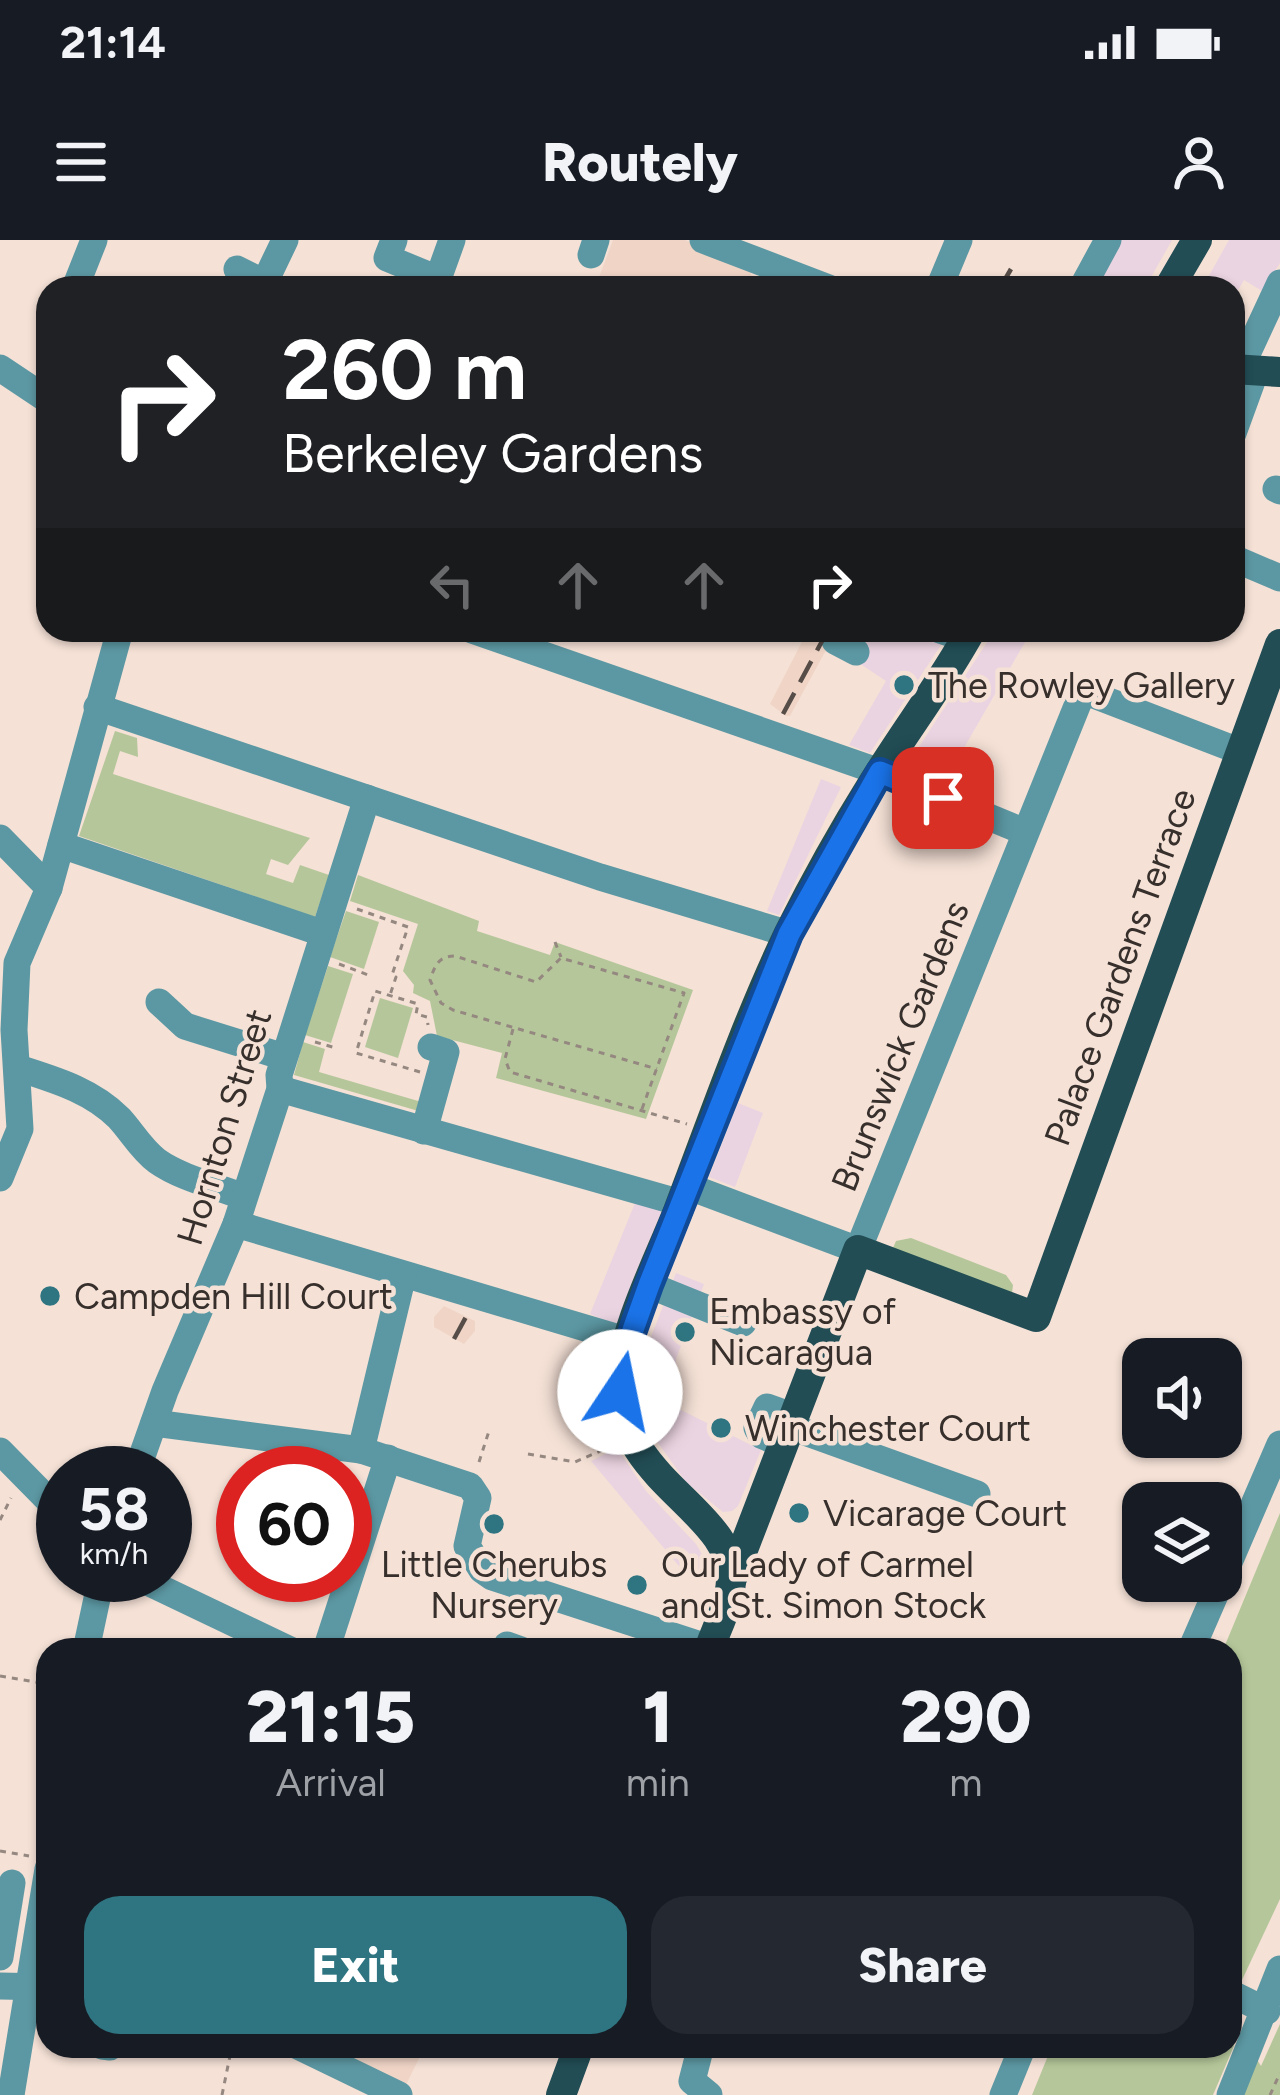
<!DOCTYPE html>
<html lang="en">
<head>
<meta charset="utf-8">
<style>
  :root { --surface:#171b24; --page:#242831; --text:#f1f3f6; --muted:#9ea1a6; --accent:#2e7581 }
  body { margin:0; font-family:Figtree,sans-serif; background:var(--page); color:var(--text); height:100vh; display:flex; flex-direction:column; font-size:45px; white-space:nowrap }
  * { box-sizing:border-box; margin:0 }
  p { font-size:39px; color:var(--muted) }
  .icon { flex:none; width:66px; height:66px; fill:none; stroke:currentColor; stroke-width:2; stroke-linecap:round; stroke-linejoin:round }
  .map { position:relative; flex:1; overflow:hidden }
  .panel { position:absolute; left:36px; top:1398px; width:1206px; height:420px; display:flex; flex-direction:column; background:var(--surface); border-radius:36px; box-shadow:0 3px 9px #0004 }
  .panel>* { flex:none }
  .guide { position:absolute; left:36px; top:36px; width:1209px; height:366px; border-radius:36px; box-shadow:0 3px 9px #0004; background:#202124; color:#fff; overflow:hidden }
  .buttons { position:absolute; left:1122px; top:1098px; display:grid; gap:24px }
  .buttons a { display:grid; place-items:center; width:120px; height:120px; border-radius:24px; background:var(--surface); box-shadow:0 3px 9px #0004; font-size:60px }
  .speed { position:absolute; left:36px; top:1206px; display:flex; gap:24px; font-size:60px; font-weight:700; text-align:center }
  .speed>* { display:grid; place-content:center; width:156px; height:156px; border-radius:50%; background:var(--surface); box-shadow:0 3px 9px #0004; line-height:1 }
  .speed small { font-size:30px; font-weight:400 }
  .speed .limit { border:18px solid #d22; background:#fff; color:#111 }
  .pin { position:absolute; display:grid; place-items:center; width:102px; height:102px; color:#fff; margin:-51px; border-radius:24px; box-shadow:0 6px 18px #0006 }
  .me { position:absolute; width:132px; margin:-66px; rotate:11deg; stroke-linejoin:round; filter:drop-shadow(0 0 9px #0008) }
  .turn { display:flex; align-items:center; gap:42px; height:252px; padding:0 48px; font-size:54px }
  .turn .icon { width:156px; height:156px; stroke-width:2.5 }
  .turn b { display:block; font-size:84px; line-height:102px }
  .lanes { display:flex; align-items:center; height:114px; padding:0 48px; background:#0003; justify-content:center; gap:60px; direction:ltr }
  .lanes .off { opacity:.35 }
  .eta { display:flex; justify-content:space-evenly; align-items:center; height:204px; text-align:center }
  .eta b { font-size:72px; font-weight:800; line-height:84px }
  .button { display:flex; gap:24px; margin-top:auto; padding:24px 48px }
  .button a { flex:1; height:138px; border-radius:36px; background:var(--accent); color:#fff; font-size:48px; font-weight:800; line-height:138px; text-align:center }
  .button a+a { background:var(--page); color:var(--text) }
  .status { display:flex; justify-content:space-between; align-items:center; height:84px; padding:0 60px; background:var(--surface); direction:ltr }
  .status svg { height:33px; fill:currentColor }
  header { display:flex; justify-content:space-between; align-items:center; height:156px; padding:0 48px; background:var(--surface); font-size:54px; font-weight:800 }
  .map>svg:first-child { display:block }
</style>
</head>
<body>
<div class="status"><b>21:14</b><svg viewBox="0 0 49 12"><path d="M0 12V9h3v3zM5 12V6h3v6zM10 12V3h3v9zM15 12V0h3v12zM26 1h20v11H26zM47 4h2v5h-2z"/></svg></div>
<header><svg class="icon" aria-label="menu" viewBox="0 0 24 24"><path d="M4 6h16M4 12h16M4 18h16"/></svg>Routely<svg class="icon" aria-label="person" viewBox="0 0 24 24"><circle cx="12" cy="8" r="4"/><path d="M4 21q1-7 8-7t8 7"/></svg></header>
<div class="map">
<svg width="1280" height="1855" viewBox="0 0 1280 1855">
  <rect width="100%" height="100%" fill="#f5e1d6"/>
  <g fill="#ebd4e1">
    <polygon points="1116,0 1172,0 1145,48 1089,48"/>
    <polygon points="1229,0 1280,0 1280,23 1262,51 1244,40 1233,59 1233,48 1202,48"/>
    <polygon points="845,390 912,390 943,402 870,513 849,505 886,441 856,421"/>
    <polygon points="995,390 1032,390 946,539 911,527 911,519"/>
    <polygon points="821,539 841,547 779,675 767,671"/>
    <polygon points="738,863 763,873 735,947 709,937"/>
    <polygon points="635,963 662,971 618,1086 590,1074"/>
    <polygon points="676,1033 704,1044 676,1119 679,1169 761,1210 738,1266 732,1271 723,1272 686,1242 651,1193 644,1172 639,1136 643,1117"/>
    <polygon points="617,1208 646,1251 696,1304 710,1328 708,1338 679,1326 591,1221"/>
  </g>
  <g fill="#f0d5c6">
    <polygon points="613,0 685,0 749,25 751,35 758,38 755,48 595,48"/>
    <polygon points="808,390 837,390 790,476 786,476 770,464"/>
    <polygon points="444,1066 475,1081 475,1091 464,1104 434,1087 434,1077"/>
    <polygon points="317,1806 425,1806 405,1847"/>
  </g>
  <g fill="#b5c79a">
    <polygon points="115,491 137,498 138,517 120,511 113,534 310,598 288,625 271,619 266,634 293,643 300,625 329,635 315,677 79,596"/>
    <polygon points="358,635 479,681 477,691 550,715 555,702 693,750 646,879 496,838 502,813 437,796 430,761 413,753 414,745 403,731 418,684 350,661"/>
    <polygon points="346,671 379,682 364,729 330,717"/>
    <polygon points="328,726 353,734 331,803 305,795"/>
    <polygon points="380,758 413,768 398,818 365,807"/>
    <polygon points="303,802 325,809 319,832 425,863 422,872 294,835"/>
    <polygon points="911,998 1006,1035 1013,1045 1012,1053 893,1008 896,1001"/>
    <polygon points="1280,1273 1280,1659 1242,1740 1230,1734 1230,1410 1223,1410"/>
    <polygon points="1280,1784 1280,1855 1240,1855 1256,1818 1261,1826"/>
    <polygon points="1230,1788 1234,1806 1213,1855 1032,1855 1052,1806 1230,1806"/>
  </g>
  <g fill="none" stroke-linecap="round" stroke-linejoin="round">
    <g stroke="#958880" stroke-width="3" stroke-dasharray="6 6" stroke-linecap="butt">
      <polyline points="357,669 408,687 392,735 396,737 390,755"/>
      <polyline points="555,702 561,717"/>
      <polyline points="339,724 371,736"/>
      <polyline points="513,789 505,819 510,832 687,884"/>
      <polyline points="315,802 336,808"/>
      <polyline points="420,832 356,813 375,751 418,764 416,774 427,777 428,785"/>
      <path d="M642 869 684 753 561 718 536 742 455 716C438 716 435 726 430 740L441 763 453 770 657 829"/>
      <polyline points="528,1214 575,1222 612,1206"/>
      <polyline points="479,1222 489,1191"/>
      <polyline points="0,1280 11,1258"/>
      <polyline points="0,1436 48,1444"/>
      <polyline points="0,1611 29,1616"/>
      <polyline points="222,1855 232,1806"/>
      <polyline points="1270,1855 1280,1833"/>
    </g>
    <g stroke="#5c98a3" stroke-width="27">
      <polyline points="394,0 387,18 438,39 452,0"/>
      <polyline points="703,0 829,48"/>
      <polyline points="591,15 596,0"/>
      <polyline points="237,29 275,48"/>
      <polyline points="75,48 94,0"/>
      <polyline points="262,48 285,0"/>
      <polyline points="939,48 959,0"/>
      <polyline points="1082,48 1108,0"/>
      <polyline points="0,128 48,160"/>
      <polyline points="1240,129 1280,43"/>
      <polyline points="1233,193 1256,130"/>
      <polyline points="1276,249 1280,251"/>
      <polyline points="1233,318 1280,338"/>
      <polyline points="472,390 880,532 1025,592"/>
      <polyline points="841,390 835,401 856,412"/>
      <polyline points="940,390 966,399"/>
      <polyline points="97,467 600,637 789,694"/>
      <polyline points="0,598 49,648"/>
      <polyline points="61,605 322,693"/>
      <polyline points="159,762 185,786 284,817"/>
      <path d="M18 828C55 840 91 850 119 878 132 892 141 909 157 921 181 938 216 946 244 957"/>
      <polyline points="280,849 681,963"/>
      <polyline points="424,891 446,812 431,807"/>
      <polyline points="0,938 20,889 14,790 17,723 49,648 120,390"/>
      <polyline points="687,946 858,1010 1083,451 1239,511"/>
      <polyline points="236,984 629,1101"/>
      <polyline points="649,1045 743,1083"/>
      <polyline points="154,1183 361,1210 470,1246 478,1258 467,1306 482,1330 492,1337 710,1408"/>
      <polyline points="791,1187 977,1254"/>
      <polyline points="784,1205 761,1195 757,1188 767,1167 795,1177"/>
      <polyline points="361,1210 403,1035"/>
      <polyline points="0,1211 63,1275"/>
      <polyline points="136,1233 165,1151 236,984 280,849 279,835 367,558"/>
      <polyline points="133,1335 290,1410"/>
      <polyline points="1221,1341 1280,1204"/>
      <polyline points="507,1405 521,1410"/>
      <polyline points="86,1410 102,1335"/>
      <polyline points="326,1410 388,1218"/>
      <polyline points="1191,1410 1221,1341"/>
      <polyline points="0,1717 12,1643"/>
      <polyline points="0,1746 48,1747"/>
      <polyline points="1230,1753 1267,1771"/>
      <polyline points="102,1806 110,1807"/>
      <polyline points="298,1806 399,1855"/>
      <polyline points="701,1806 692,1841 709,1855"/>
      <polyline points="11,1855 48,1629"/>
      <polyline points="1003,1855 1023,1806"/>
      <polyline points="1230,1855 1280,1729"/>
    </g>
    <g stroke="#224d55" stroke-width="30">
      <polyline points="1169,48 1197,0"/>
      <polyline points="1233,129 1280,132"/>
      <polyline points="731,1341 858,1010 1036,1077 1280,404"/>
      <path d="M709 1410C716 1389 730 1363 731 1341 736 1271 616 1241 620 1143 623 1089 658 1022 678 971 713 879 746 783 789 693 814 643 843 591 873 543 905 491 942 443 971 390"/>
      <polyline points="561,1855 579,1806"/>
    </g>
    <g stroke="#564d48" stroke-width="4.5" stroke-dasharray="24 12" stroke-linecap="butt">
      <polyline points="1000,48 1011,29"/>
      <polyline points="783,474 828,390"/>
      <polyline points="454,1099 466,1077"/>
    </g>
  </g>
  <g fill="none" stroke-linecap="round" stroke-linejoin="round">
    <g stroke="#114b97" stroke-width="30">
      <polyline id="route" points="620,1152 629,1101 649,1045 789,694 880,532 943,558"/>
    </g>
    <use href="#route" stroke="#1a73e8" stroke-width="21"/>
  </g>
  <g fill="#2e7581" stroke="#f5e1d6" stroke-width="4.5">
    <circle cx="904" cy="445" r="12"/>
    <circle cx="50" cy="1056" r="12"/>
    <circle cx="685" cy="1092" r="12"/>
    <circle cx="721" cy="1188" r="12"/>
    <circle cx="799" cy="1273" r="12"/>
    <circle cx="494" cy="1284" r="12"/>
    <circle cx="637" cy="1345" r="12"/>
  </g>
  <g text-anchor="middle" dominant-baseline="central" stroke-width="9" stroke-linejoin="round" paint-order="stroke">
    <g font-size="36" fill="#362f2b" stroke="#f5e1d6" text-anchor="start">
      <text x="928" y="445">The Rowley Gallery</text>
      <text x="74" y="1056">Campden Hill Court</text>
      <text x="709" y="1071">Embassy of<tspan x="709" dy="41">Nicaragua</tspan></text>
      <text x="745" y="1188">Winchester Court</text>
      <text x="823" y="1273">Vicarage Court</text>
      <text x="494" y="1324" text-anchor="middle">Little Cherubs<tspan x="494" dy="41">Nursery</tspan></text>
      <text x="661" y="1324">Our Lady of Carmel<tspan x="661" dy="41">and St. Simon Stock</tspan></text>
    </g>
    <g font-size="36" fill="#362f2b" stroke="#f5e1d6">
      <text transform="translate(1120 727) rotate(-70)">Palace Gardens Terrace</text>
      <text transform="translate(900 806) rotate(-68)">Brunswick Gardens</text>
      <text transform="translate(224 887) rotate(-73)">Hornton Street</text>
    </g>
  </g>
</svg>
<div class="buttons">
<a><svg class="icon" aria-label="sound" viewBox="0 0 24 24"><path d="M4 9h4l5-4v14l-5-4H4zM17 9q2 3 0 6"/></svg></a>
<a><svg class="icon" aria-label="layers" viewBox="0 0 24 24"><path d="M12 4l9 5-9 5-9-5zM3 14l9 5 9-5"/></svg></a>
</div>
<div class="speed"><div>58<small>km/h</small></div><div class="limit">60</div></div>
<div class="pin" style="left:943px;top:558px;background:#d93025"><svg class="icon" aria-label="arrive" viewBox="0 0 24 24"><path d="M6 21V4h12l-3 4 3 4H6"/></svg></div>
<svg class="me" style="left:620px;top:1152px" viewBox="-20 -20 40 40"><circle r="19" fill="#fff"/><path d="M0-13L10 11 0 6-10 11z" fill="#1a73e8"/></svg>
<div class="guide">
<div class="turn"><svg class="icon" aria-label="right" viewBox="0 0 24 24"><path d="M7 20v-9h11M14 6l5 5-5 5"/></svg><div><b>260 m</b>Berkeley Gardens</div></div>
<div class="lanes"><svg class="icon off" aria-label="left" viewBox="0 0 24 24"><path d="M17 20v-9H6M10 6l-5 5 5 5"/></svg><svg class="icon off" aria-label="ahead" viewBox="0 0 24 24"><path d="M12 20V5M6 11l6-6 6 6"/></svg><svg class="icon off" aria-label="ahead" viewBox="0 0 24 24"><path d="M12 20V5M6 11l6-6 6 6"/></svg><svg class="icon" aria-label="right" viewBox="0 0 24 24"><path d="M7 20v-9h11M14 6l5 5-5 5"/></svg></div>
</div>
<section class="panel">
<div class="eta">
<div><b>21:15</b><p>Arrival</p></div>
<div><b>1</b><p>min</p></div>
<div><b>290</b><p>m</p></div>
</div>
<div class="button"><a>Exit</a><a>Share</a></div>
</section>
</div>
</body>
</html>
